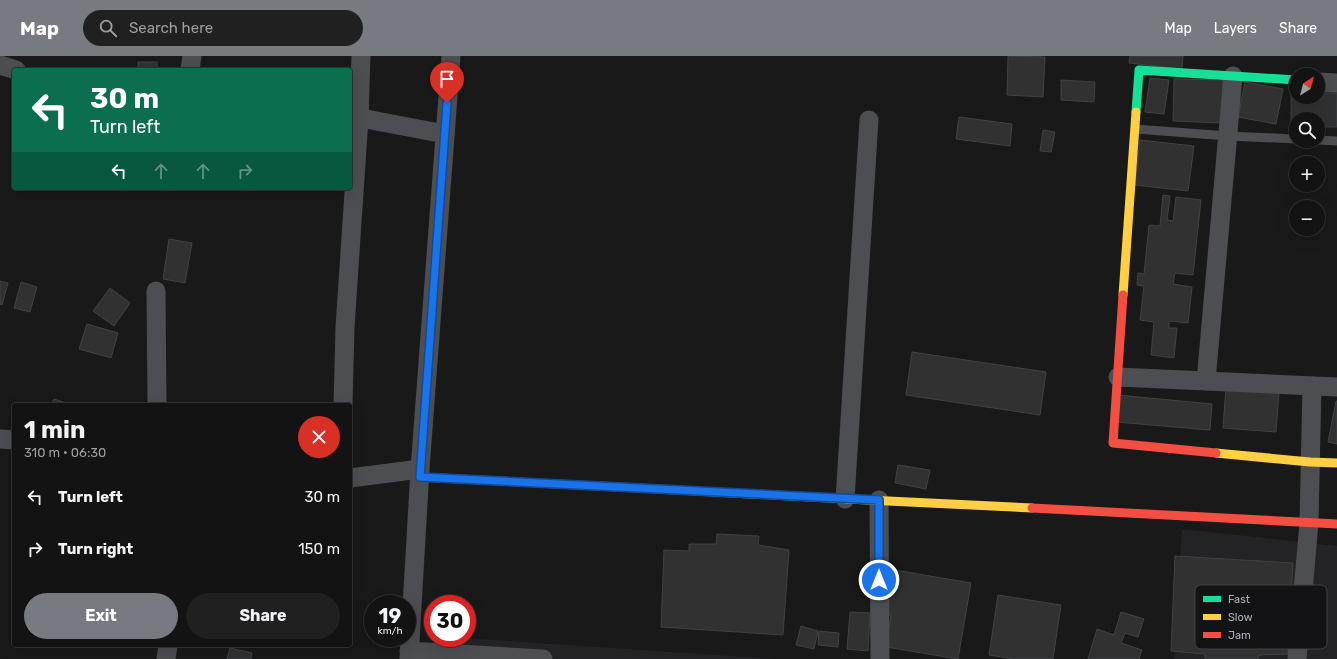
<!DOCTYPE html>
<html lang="en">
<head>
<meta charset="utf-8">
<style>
  :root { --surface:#131313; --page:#202021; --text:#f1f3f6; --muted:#9d9ea0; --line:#323233; --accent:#787a82 }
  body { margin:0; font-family:Rubik,sans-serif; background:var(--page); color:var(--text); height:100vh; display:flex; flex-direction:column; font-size:15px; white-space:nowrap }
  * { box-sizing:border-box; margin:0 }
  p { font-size:13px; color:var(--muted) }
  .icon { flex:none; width:22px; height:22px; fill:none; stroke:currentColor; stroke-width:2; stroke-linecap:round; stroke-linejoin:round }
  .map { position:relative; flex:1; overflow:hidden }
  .side { position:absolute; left:12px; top:347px; width:340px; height:244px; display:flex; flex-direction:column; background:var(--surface); border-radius:4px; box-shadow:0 4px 16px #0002,0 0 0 1px var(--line) }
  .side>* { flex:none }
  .banner { position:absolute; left:12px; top:12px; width:340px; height:122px; border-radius:4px; box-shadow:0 4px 16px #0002,0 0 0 1px var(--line); background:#0b6e4f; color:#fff; overflow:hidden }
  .needle { width:26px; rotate:36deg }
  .buttons { position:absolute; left:1289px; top:12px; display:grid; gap:8px }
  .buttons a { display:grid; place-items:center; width:36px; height:36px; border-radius:50%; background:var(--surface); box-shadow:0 4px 16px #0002,0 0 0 1px var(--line); font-size:20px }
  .speed { position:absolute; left:364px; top:539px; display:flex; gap:8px; font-size:20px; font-weight:700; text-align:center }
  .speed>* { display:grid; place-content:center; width:52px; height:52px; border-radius:50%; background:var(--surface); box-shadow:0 4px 16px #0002,0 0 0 1px var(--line); line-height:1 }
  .speed small { font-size:10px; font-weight:400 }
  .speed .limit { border:6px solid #d22; background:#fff; color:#111 }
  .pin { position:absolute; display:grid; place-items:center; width:34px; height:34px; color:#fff; margin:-41px -17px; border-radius:50% 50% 50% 0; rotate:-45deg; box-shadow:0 0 4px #0007 }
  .pin .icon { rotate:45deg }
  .me { position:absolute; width:44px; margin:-22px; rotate:0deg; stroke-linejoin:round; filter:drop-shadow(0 0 3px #0008) }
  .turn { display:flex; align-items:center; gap:14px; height:84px; padding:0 12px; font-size:18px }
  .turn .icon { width:52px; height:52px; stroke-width:2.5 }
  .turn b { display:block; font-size:28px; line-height:34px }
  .lanes { display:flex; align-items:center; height:38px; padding:0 12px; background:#0003; justify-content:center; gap:20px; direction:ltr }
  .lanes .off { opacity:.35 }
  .round { display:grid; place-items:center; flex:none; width:42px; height:42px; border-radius:21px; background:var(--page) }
  .summary { display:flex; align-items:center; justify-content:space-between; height:68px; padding:0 12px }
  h1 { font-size:24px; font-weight:700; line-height:30px }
  .action { display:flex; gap:8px; margin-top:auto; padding:8px 12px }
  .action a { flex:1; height:46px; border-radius:24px; background:var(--accent); color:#fff; font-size:16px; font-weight:700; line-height:46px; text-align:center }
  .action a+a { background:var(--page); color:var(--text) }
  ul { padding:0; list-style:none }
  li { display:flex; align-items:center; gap:12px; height:52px; padding:0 12px }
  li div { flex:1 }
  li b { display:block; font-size:15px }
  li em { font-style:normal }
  header { display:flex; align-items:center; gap:24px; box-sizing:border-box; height:56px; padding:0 20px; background:var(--accent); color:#fff }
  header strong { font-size:19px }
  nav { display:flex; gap:22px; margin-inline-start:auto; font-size:14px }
  .search { width:280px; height:36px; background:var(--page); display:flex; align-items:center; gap:10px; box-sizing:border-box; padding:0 14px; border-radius:22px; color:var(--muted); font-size:15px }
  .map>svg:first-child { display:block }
</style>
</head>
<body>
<header>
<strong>Map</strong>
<div class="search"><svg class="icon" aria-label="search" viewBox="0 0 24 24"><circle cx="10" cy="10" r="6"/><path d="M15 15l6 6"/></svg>Search here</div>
<nav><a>Map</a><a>Layers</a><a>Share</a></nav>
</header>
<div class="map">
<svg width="1337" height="603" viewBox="0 0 1337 603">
  <rect width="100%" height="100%" fill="#191919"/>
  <g fill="#232325">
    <polygon points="1182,473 1337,490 1337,603 1174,603"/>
    <polygon points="437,582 464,582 775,603 436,603"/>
  </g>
  <g fill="#313131" stroke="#414245">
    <polygon points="1008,0 1045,1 1043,41 1007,39"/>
    <polygon points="1130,0 1183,0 1182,13 1129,7"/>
    <rect x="138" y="6" width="19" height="8"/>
    <polygon points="1150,22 1169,24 1164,58 1145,56"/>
    <polygon points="1174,23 1223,24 1222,67 1173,65"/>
    <polygon points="1061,24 1095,26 1094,46 1061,44"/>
    <polygon points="1245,26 1283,33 1276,68 1238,61"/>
    <polygon points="1291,37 1296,37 1296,41 1318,41 1318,37 1337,37 1337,71 1318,71 1318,63 1296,63 1296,71 1291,71"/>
    <polygon points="959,61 1012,68 1010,90 956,83"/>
    <polygon points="1043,74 1055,76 1051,96 1040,95"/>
    <polygon points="1140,84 1194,90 1188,135 1135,129"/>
    <polygon points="1163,139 1170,140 1167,164 1173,165 1176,141 1201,144 1193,219 1175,217 1173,228 1192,231 1188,267 1169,265 1169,272 1177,272 1174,302 1151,299 1154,266 1140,264 1144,230 1137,229 1138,217 1144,218 1149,169 1160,170"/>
    <polygon points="169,183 192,187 185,227 163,223"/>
    <polygon points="0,225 8,227 2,249 0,248"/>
    <polygon points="21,226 37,231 30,256 14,252"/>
    <polygon points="110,232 130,247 114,270 93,255"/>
    <polygon points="87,268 118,277 111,302 79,293"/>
    <polygon points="912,296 1046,316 1040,359 906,339"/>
    <polygon points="1226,331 1279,335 1276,376 1223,372"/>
    <polygon points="1118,339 1212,348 1210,374 1116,366"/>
    <polygon points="54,343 72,349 51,349"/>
    <polygon points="1336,345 1337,345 1337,388 1328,386"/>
    <polygon points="898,409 930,414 926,433 895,427"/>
    <polygon points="717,478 759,480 758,489 789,494 783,579 661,571 664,494 689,495 689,488 716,488"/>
    <polygon points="1175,500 1293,507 1288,598 1259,599 1258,603 1205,603 1205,598 1171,595"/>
    <polygon points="895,514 971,527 958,603 886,591 891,559 887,559"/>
    <polygon points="998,539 1061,549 1053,603 1014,603 989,599"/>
    <polygon points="850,556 870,557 868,595 847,593"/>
    <polygon points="1121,556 1144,563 1138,581 1125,577 1121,587 1142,594 1139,603 1088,603 1097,573 1114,579"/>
    <polygon points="801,570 818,575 814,593 796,589"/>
    <polygon points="819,575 839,577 838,591 818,589"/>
    <polygon points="230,592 252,597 251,603 227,603"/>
  </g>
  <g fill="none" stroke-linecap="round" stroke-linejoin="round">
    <g stroke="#4d4e52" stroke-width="9">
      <polyline points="1135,73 1228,80 1296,83"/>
      <polyline points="1318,84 1337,85"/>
    </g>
    <g stroke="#4d4e52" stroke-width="19">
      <polyline points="0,9 16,14"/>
      <polyline points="190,14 192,0"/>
      <polyline points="1318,26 1337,27"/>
      <polyline points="350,60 445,78"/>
      <polyline points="156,235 157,349"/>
      <polyline points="1118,321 1337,331"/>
      <polyline points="1206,325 1233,20"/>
      <polyline points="343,349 345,271 359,62 361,0"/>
      <polyline points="0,383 14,384"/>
      <polyline points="350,422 420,413"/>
      <polyline points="845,443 869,64"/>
      <polyline points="879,444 880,603"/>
      <polyline points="409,595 543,603"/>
      <polyline points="166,603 168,589"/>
      <polyline points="409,603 420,413 451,0"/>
      <polyline points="1297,603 1309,467 1312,330"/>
    </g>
    <g stroke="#16e098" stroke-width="9">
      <polyline points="1136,56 1139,14 1296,24"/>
      <polyline points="657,433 847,443"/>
    </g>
    <g stroke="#ffcf43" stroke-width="9">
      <polyline points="1123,239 1136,56"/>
      <polyline points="1216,397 1310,406 1337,407"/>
      <polyline points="847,443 1032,452"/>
    </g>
    <g stroke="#f24e42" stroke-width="9">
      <polyline points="1123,239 1113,387 1216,397"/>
      <polyline points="420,421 657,433"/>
      <polyline points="1032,452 1337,468"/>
    </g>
  </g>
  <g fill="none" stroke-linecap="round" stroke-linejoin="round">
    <g stroke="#114b97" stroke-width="10">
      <polyline id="route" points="447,47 420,421 879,444 879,524"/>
    </g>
    <use href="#route" stroke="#1a73e8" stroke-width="7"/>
  </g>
  <rect x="1195" y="529" width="132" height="64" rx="6" fill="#131315" stroke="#414247" stroke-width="1"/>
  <rect x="1203" y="540" width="18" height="6" fill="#16e098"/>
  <rect x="1203" y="558" width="18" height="6" fill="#ffcf43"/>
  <rect x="1203" y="576" width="18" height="6" fill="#f24e42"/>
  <g font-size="11" fill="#abafba">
    <text x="1228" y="547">Fast</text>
    <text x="1228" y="565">Slow</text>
    <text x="1228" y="583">Jam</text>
  </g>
</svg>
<div class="buttons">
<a><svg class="needle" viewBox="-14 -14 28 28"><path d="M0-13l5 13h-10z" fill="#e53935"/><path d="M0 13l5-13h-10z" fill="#9d9ea0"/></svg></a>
<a><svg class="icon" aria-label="search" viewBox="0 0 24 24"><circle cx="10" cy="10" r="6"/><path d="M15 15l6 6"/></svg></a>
<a>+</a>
<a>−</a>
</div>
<div class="speed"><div>19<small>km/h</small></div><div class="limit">30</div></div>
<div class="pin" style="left:447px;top:47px;background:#d93025"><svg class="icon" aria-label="arrive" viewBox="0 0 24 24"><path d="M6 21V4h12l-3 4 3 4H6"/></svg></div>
<svg class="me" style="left:879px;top:524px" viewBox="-20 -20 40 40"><circle r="17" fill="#1a73e8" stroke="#fff" stroke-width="3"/><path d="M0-11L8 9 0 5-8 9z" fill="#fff"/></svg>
<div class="banner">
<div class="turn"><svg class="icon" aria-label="left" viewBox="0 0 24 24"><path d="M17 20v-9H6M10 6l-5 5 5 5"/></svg><div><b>30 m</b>Turn left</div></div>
<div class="lanes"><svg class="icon" aria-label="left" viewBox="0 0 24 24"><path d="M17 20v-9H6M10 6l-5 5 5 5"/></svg><svg class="icon off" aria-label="ahead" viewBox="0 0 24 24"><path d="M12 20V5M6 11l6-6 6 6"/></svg><svg class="icon off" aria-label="ahead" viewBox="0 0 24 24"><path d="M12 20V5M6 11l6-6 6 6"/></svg><svg class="icon off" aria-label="right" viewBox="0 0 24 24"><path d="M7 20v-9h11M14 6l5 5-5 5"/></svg></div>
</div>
<section class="side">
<div class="summary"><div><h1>1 min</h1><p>310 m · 06:30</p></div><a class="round" style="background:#d93025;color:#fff"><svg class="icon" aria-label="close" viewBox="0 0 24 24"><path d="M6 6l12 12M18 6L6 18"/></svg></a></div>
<ul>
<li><svg class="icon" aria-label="left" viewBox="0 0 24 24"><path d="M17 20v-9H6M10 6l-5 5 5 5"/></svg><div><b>Turn left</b></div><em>30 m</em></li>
<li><svg class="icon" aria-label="right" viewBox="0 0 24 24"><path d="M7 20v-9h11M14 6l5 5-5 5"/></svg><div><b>Turn right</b></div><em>150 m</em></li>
</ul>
<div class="action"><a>Exit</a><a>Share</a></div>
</section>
</div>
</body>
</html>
